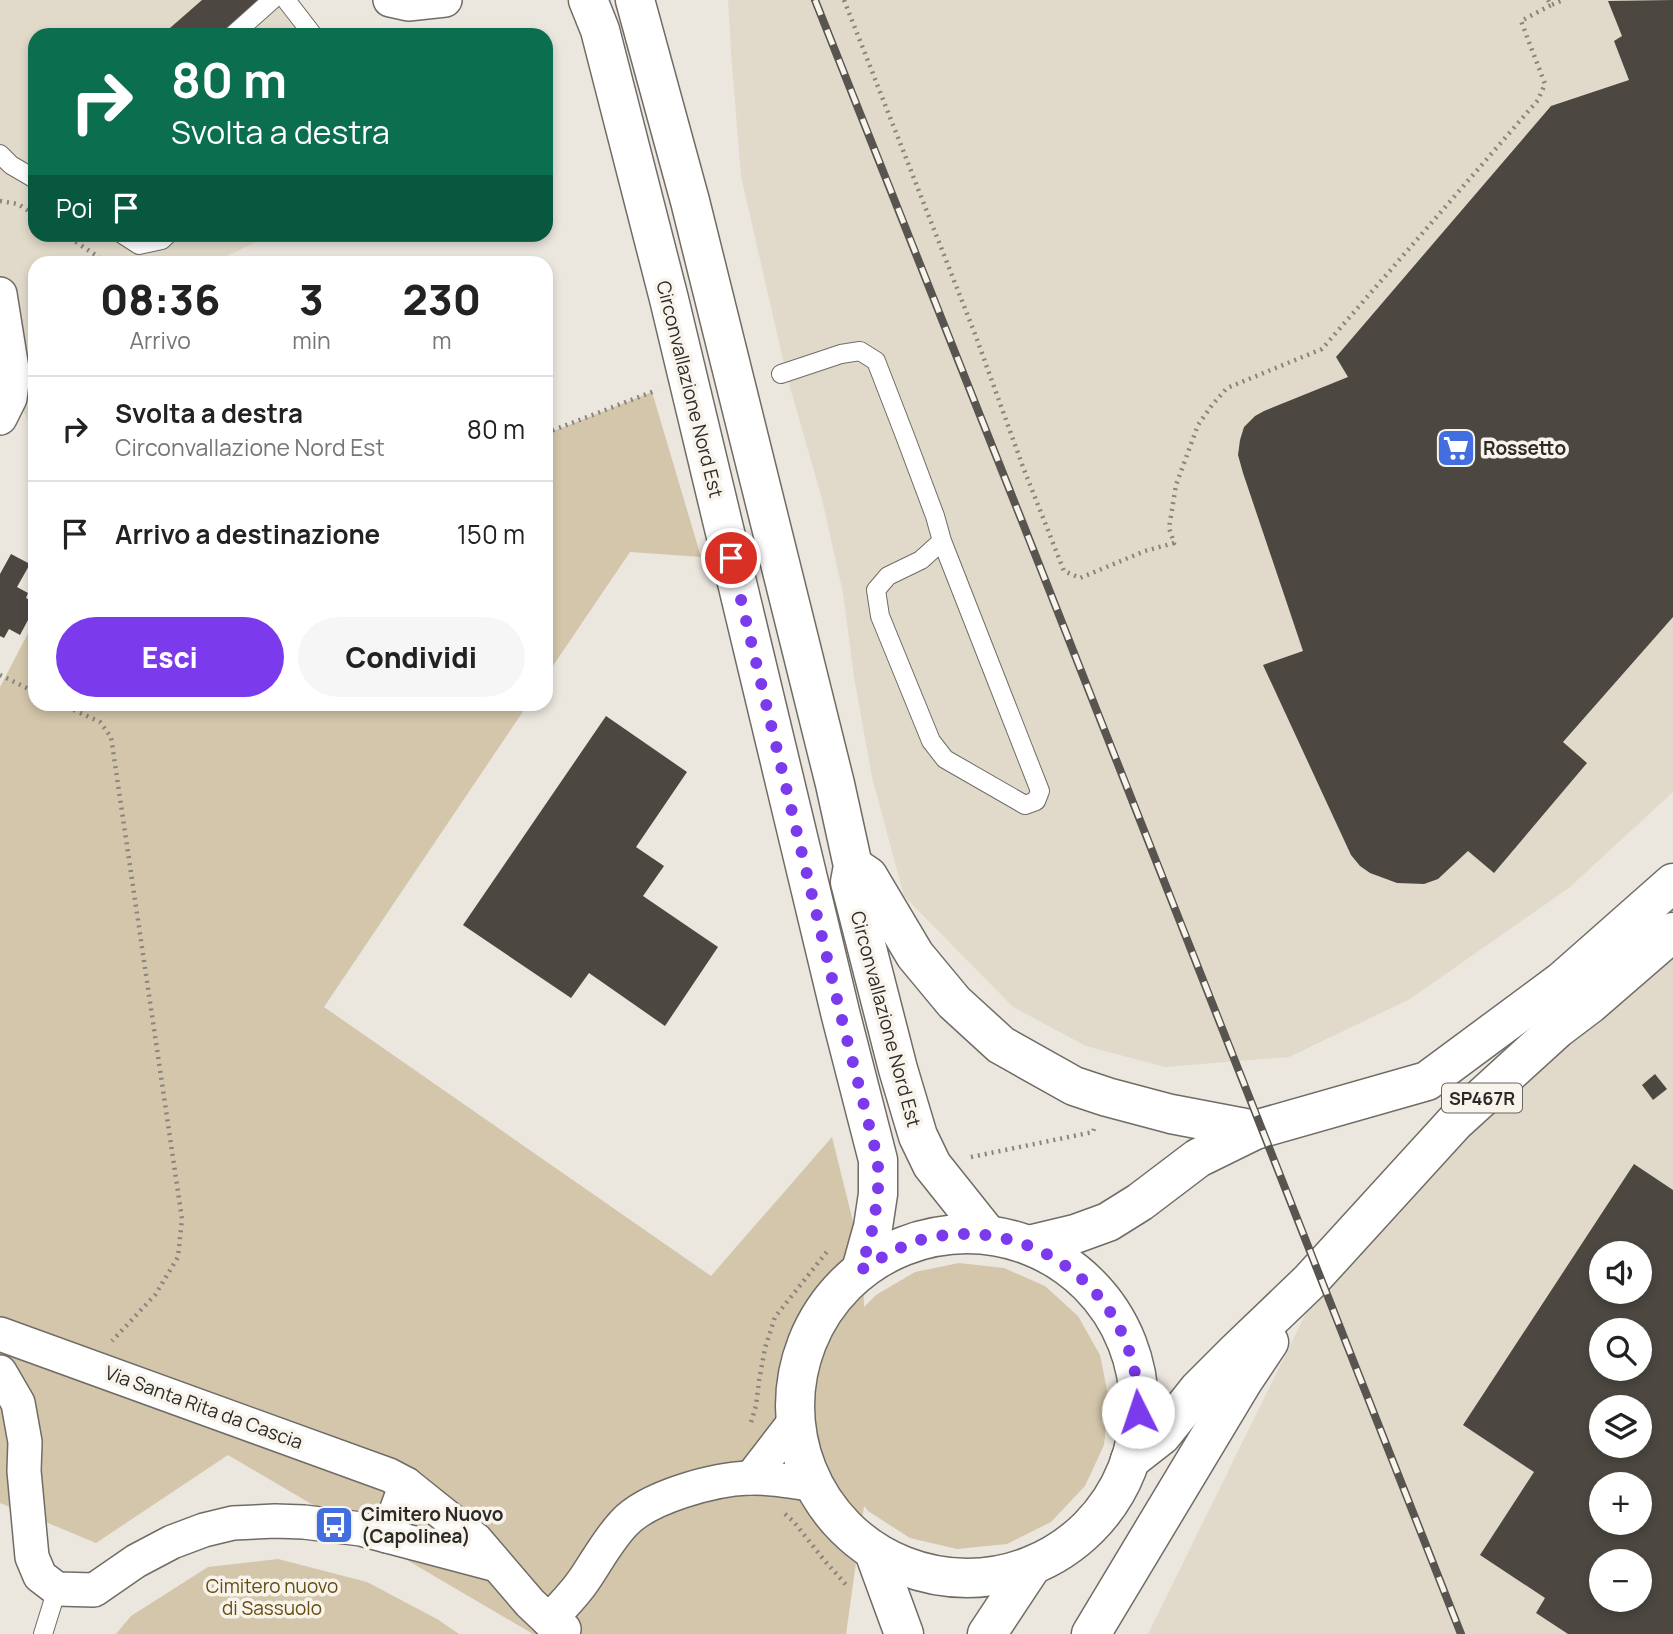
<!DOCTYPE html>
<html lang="it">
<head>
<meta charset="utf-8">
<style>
  :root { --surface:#fff; --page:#f6f6f6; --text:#222; --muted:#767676; --line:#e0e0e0; --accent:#7c3aed }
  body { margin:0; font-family:Manrope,sans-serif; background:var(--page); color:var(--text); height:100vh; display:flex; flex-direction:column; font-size:26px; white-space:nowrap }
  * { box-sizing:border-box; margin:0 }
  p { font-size:23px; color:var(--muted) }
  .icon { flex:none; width:38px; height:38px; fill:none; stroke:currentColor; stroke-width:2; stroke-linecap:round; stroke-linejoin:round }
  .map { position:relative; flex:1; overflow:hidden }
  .sheet { position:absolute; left:28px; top:256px; width:525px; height:455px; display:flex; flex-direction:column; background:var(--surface); border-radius:21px; box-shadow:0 4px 10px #0003 }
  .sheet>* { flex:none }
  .hud { position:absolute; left:28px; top:28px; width:525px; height:214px; border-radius:21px; box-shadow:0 4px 10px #0003; background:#0b6e4f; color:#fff; overflow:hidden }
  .controls { position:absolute; left:1589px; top:1241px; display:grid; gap:14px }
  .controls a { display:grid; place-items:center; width:63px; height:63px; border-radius:50%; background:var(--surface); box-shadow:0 4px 10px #0003; font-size:35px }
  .pin { position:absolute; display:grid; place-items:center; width:60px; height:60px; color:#fff; margin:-30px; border:4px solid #fff; border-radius:50%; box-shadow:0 2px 7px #0007 }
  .me { position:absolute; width:77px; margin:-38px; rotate:356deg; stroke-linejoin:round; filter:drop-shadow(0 0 5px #0008) }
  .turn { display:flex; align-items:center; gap:24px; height:147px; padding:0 28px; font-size:32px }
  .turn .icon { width:91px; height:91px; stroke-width:2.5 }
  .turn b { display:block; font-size:49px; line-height:60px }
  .then { display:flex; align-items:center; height:66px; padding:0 28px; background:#0003; gap:14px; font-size:26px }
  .eta { display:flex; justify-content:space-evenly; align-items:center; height:119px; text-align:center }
  .eta b { font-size:42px; font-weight:800; line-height:49px }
  .primary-button { display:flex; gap:14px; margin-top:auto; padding:14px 28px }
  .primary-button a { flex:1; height:80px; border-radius:42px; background:var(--accent); color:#fff; font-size:28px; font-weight:800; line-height:80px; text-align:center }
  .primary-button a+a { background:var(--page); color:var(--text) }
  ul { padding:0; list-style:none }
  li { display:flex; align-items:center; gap:21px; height:105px; padding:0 28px; border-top:2px solid var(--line) }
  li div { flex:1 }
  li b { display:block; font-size:26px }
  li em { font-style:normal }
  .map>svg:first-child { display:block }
</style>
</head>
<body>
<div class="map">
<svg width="1673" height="1634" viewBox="0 0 1673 1634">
  <rect width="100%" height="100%" fill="#ebe6de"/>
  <g fill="#e1daca" fill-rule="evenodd">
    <polygon points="0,0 291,0 314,35 35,35 35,234 270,235 225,257 209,262 35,262 35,434 11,386 0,346"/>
    <polygon points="728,0 1673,0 1673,792 1570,887 1410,999 1289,1057 1165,1067 1086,1046 1013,1007 904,896 872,777 854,677 843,593 822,499 786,373 741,176 731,52"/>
    <path d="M1673 950V1634H1148L1310 1305 1423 1171ZM1601 1253H1640V1292H1601ZM1601 1330H1640V1368H1601ZM1601 1407H1640V1446H1601ZM1601 1484H1640V1522H1601ZM1601 1561H1640V1600H1601Z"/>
  </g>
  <g fill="#d3c6ab">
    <polygon points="652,392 701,557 630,552 546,676 546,434"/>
    <polygon points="35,620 35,704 528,704 324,1007 711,1276 832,1137 863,1262 864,1307 876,1295 915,1272 959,1263 1004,1268 1045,1286 1078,1316 1100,1355 1109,1400 1104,1445 1085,1486 1051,1522 1007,1544 957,1549 910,1538 868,1511 864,1506 846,1634 533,1634 228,1455 96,1543 0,1503 0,687"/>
    <polygon points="278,1559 367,1582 437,1619 459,1634 116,1634 131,1616 208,1567"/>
  </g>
  <g fill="#4c4841" fill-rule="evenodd">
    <polygon points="202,0 263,0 223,35 162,35"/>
    <polygon points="1673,0 1673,617 1563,742 1587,763 1494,873 1468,851 1438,879 1424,884 1397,883 1370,873 1360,866 1351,855 1263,665 1303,651 1243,473 1238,455 1240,440 1244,427 1255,416 1264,411 1348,377 1336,357 1551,106 1629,80 1614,41 1622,36 1608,1"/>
    <polygon points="11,554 30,564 17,587 28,593 26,598 35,603 35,607 20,635 9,629 4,638 0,636 0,574"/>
    <polygon points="606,716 687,772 636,847 664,866 643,896 718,947 665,1026 589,973 571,998 463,925"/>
    <polygon points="1655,1074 1667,1089 1653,1100 1642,1085"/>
    <path d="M1634 1164 1673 1190V1634H1568L1536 1613 1545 1598 1480 1555 1534 1472 1463 1425ZM1601 1253H1640V1292H1601ZM1601 1330H1640V1368H1601ZM1601 1407H1640V1446H1601ZM1601 1484H1640V1522H1601ZM1601 1561H1640V1600H1601Z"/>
  </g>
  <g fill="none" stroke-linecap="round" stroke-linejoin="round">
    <g stroke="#706c65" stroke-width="20">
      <g id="lane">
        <polyline points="286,0 313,35"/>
        <polyline points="233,35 272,0"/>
        <polyline points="0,154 11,165 35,179"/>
        <polyline points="122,234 139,245 162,240 168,234"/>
        <polyline points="781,374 841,354 860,351 876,361 905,436 935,516 942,541 1040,791 1036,801 1025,805 945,759 931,741 880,616 876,590 888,576 921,560 942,541"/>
        <polyline points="43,1634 57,1589"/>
      </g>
    </g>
    <g stroke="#706c65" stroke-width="36">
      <g id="street">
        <polyline points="390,0 408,4 445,0"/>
        <polyline points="0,294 13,375 10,398 0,418"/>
        <polyline points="0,1334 389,1475 406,1484 476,1540 530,1603 549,1621 564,1629"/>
        <polyline points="0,1372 18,1403 25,1442 24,1471 32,1557 40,1576 57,1589 94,1590 136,1561 172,1542 204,1530 233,1523 275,1521 304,1522 361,1529 497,1565"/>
        <polyline points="751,1478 795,1421"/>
        <polyline points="387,1536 406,1484"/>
        <path d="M549 1621C560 1608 574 1595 584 1580 597 1561 608 1540 624 1523 648 1497 714 1479 749 1478 770 1477 792 1482 813 1484"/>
      </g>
    </g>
    <g stroke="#706c65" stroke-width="41">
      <g id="secondary">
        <polyline points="588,0 600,30 669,299 841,1016 878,1160 878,1194 873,1227 861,1270"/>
        <polyline points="635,0 690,201 835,784 853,866 850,882 898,1069 918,1136 932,1165 987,1234"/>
        <polyline points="853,866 868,876 915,955 954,1002 1001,1045 1074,1086 1107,1097 1171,1114 1255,1130"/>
      </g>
    </g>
    <g stroke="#706c65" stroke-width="41">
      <g id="primary">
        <circle cx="967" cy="1406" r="172"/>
        <polyline points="1029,1245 1075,1234 1108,1222 1140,1202 1198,1158 1255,1130 1427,1081 1562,981 1673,883"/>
        <polyline points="1130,1460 1162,1435 1198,1390 1236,1352 1309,1282 1455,1122 1557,1029 1590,1004 1673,932"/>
        <polyline points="874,1552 904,1634"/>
        <polyline points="987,1634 1032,1566"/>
        <polyline points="1091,1634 1243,1381 1269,1342"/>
      </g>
    </g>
    <g stroke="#88847f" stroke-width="4.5" stroke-dasharray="2 5" stroke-linecap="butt">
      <polyline points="844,0 975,334 1023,467 1064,571 1080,578 1145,551 1174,543 1169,528 1176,485 1198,425 1212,405 1227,388 1322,349 1538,100 1545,84 1521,21 1551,5"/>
      <polyline points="1548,0 1551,5 1563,0"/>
      <polyline points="0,201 18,204 35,215"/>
      <polyline points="64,234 106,262"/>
      <polyline points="546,433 657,390"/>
      <polyline points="0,675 35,692"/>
      <polyline points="61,704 100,722 111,737 182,1219 178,1257 155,1295 112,1341"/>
      <polyline points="971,1157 1093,1132 1094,1129"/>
      <polyline points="751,1422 756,1406 759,1381 765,1348 775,1317 829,1249"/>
      <polyline points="785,1514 794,1522 824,1560 848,1587"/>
    </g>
    <use href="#lane" stroke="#fff" stroke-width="18"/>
    <use href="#street" stroke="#fff" stroke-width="33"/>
    <use href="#secondary" stroke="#fff" stroke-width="38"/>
    <use href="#primary" stroke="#fff" stroke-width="38"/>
    <g stroke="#585551" stroke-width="8">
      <path id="rail" d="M815 0C1032 544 1246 1089 1461 1634"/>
    </g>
    <use href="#rail" stroke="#f8f4eb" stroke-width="5" stroke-dasharray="16" stroke-linecap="butt"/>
  </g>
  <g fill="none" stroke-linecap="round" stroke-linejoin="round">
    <path stroke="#7c3aed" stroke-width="12" stroke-dasharray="0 21.6" d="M731 558 841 1016 878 1160V1194L873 1227 861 1270C882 1257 903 1244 928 1238 1038 1214 1142 1299 1138 1412"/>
  </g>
  <defs>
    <g id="supermarket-square" transform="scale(2.0125)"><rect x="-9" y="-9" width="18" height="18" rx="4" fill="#426edf" stroke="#f8f4eb"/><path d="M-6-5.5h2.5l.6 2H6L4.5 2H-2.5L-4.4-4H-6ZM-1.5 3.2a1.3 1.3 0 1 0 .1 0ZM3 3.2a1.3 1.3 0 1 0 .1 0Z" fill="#fff"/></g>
    <g id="bus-square" transform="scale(2.0125)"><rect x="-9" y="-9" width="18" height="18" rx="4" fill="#426edf" stroke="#f8f4eb"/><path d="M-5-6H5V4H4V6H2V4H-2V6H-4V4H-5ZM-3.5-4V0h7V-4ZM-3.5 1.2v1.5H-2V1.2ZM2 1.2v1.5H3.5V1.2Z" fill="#fff"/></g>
  </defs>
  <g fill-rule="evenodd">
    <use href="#supermarket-square" x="1456" y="448"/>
    <use href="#bus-square" x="334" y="1525"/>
  </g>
  <g text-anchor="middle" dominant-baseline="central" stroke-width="7" stroke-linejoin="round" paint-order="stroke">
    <rect fill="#f8f4eb" stroke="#696762" stroke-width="2" x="1442" y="1083.5" width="80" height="29" rx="5"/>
    <g font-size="18" font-weight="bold" fill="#2c2a27">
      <text x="1482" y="1098">SP467R</text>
    </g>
    <g font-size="19" fill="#2c2a27" stroke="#f8f4eb">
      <text transform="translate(690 389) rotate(76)">Circonvallazione Nord Est</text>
      <text transform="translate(886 1019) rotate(75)">Circonvallazione Nord Est</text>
      <text transform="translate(204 1407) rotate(20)">Via Santa Rita da Cascia</text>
    </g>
    <g font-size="19" font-weight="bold" fill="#2c2a27" stroke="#f8f4eb" text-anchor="start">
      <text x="1483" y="448">Rossetto</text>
      <text x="361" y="1514">Cimitero Nuovo<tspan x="361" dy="22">(Capolinea)</tspan></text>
    </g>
    <g font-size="19" fill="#634c12" stroke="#f8f4eb">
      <text x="272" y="1586">Cimitero nuovo<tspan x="272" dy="22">di Sassuolo</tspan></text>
    </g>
  </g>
</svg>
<div class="controls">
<a><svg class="icon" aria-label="sound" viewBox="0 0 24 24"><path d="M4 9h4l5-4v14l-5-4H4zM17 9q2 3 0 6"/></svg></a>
<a><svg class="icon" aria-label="search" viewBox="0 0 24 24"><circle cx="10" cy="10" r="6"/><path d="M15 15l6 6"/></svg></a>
<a><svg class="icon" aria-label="layers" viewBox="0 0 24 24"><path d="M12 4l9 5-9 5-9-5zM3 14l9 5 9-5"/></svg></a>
<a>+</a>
<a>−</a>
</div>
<div class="pin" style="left:731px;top:558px;background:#d93025"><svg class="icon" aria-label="arrive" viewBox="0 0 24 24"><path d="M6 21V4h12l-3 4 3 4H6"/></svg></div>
<svg class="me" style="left:1138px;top:1412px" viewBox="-20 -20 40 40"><circle r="19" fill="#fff"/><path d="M0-13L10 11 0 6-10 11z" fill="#7c3aed"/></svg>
<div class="hud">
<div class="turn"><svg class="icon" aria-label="right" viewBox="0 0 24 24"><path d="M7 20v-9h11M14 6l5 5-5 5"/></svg><div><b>80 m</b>Svolta a destra</div></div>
<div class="then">Poi<svg class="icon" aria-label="arrive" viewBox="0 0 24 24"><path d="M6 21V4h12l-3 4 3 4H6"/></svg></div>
</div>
<section class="sheet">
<div class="eta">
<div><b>08:36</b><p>Arrivo</p></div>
<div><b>3</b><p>min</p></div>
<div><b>230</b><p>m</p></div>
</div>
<ul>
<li><svg class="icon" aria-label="right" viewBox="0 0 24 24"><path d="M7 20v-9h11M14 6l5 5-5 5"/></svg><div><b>Svolta a destra</b><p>Circonvallazione Nord Est</p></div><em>80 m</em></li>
<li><svg class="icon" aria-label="arrive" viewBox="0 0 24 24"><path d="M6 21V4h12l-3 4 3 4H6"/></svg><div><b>Arrivo a destinazione</b></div><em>150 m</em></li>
</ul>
<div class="primary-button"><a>Esci</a><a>Condividi</a></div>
</section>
</div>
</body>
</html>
